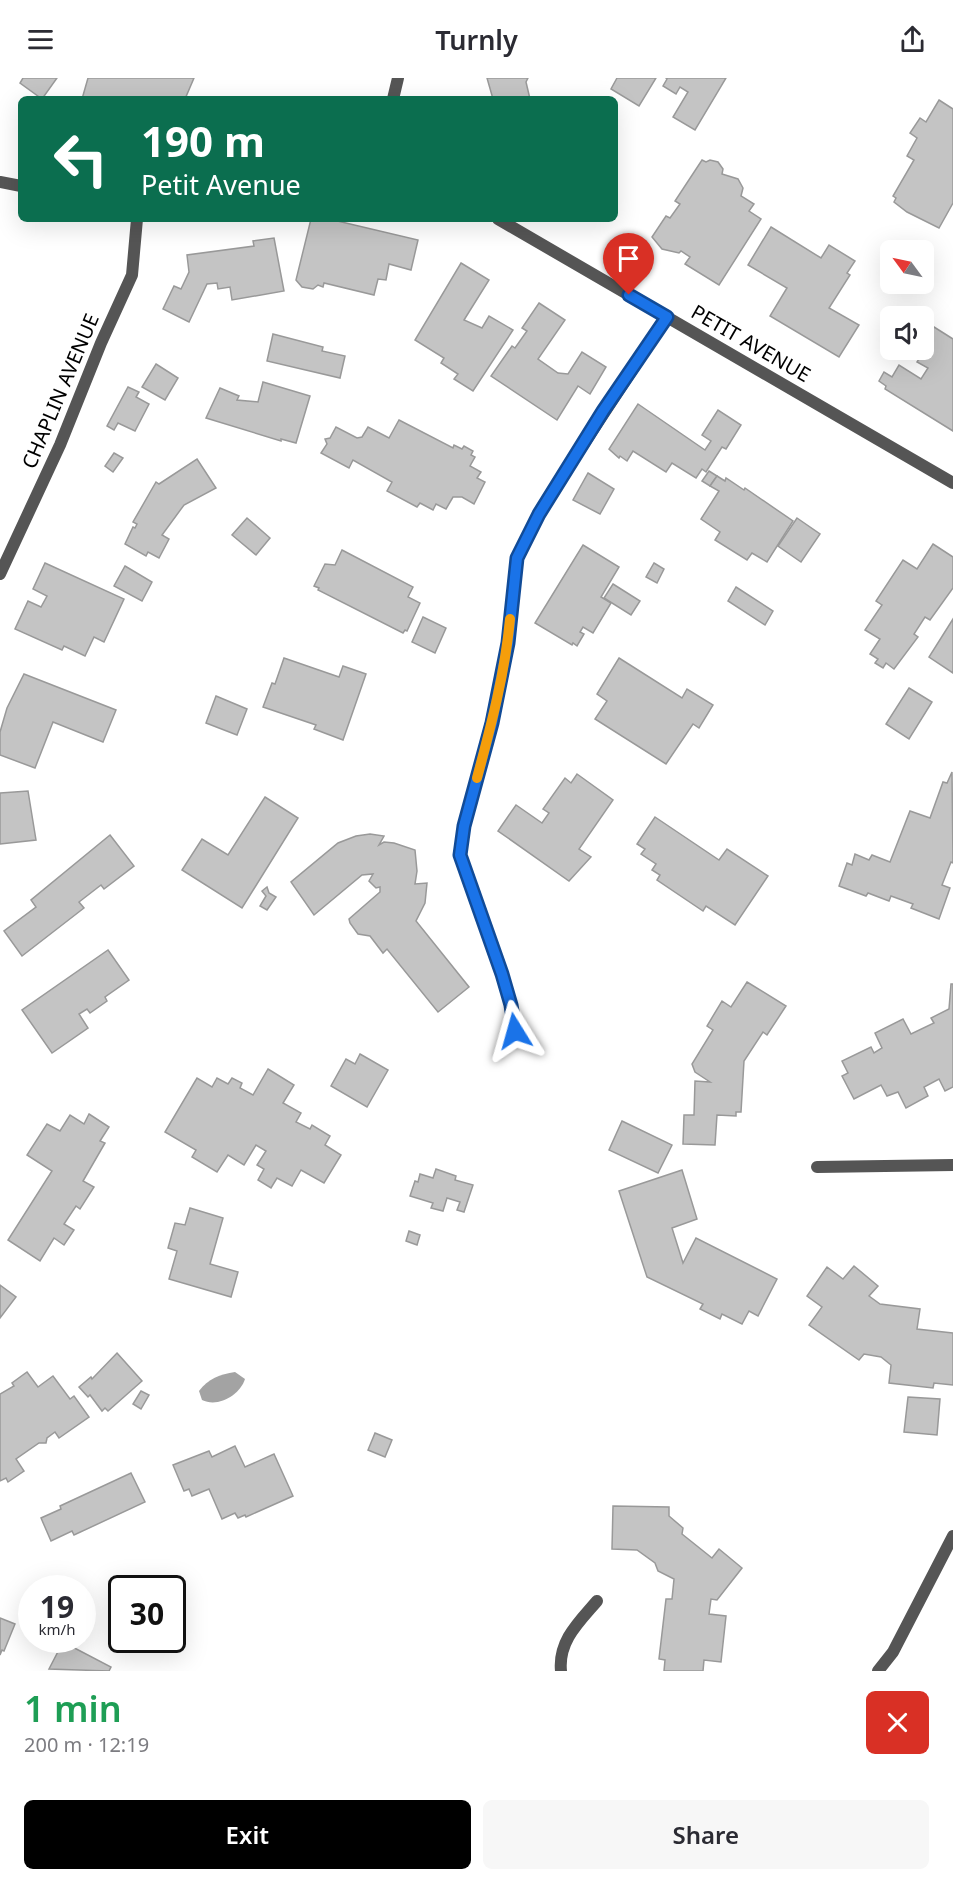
<!DOCTYPE html>
<html lang="en">
<head>
<meta charset="utf-8">
<style>
  :root { --surface:#fff; --page:#f7f7f7; --text:#2b2b33; --muted:#7c7c81; --accent:#000 }
  body { margin:0; font-family:"Noto Sans",sans-serif; background:var(--page); color:var(--text); height:100vh; display:flex; flex-direction:column; font-size:22px; white-space:nowrap }
  * { box-sizing:border-box; margin:0 }
  p { font-size:20px; color:var(--muted) }
  .icon { flex:none; width:33px; height:33px; fill:none; stroke:currentColor; stroke-width:2; stroke-linecap:round; stroke-linejoin:round }
  .map { position:relative; height:1593px; overflow:hidden }
  .drawer { display:flex; flex-direction:column; background:var(--surface); flex:1 }
  .drawer>* { flex:none }
  .hud { position:absolute; left:18px; top:18px; width:600px; height:126px; border-radius:9px; box-shadow:0 6px 24px #0002; background:#0b6e4f; color:#fff; overflow:hidden }
  .needle { width:39px; rotate:303deg }
  .buttons { position:absolute; left:880px; top:162px; display:grid; gap:12px }
  .buttons a { display:grid; place-items:center; width:54px; height:54px; border-radius:9px; background:var(--surface); box-shadow:0 6px 24px #0002; font-size:30px }
  .speed { position:absolute; left:18px; top:1497px; display:flex; gap:12px; font-size:30px; font-weight:700; text-align:center }
  .speed>* { display:grid; place-content:center; width:78px; height:78px; border-radius:50%; background:var(--surface); box-shadow:0 6px 24px #0002; line-height:1 }
  .speed small { font-size:15px; font-weight:400 }
  .speed .limit { border:3px solid #111; border-radius:9px; background:#fff; color:#111 }
  .pin { position:absolute; display:grid; place-items:center; width:51px; height:51px; color:#fff; margin:-62px -26px; border-radius:50% 50% 50% 0; rotate:-45deg; box-shadow:0 0 6px #0007 }
  .pin .icon { rotate:45deg }
  .me { position:absolute; width:66px; margin:-33px; rotate:352deg; stroke-linejoin:round; filter:drop-shadow(0 0 4px #0008) }
  .turn { display:flex; align-items:center; gap:21px; height:126px; padding:0 24px; font-size:27px }
  .turn .icon { width:78px; height:78px; stroke-width:2.5 }
  .turn b { display:block; font-size:42px; line-height:51px }
  .round { display:grid; place-items:center; flex:none; width:63px; height:63px; border-radius:9px; background:var(--page) }
  .overview { display:flex; align-items:center; justify-content:space-between; height:102px; padding:0 24px }
  h1 { font-size:36px; font-weight:600; line-height:45px; color:#1e9e55 }
  .primary-button { display:flex; gap:12px; margin-top:auto; padding:12px 24px }
  .primary-button a { flex:1; height:69px; border-radius:9px; background:var(--accent); color:#fff; font-size:24px; font-weight:600; line-height:69px; text-align:center }
  .primary-button a+a { background:var(--page); color:var(--text) }
  header { display:flex; justify-content:space-between; align-items:center; height:78px; padding:0 24px; background:var(--surface); font-size:27px; font-weight:600 }
  .map>svg:first-child { display:block }
</style>
</head>
<body>
<header><svg class="icon" aria-label="menu" viewBox="0 0 24 24"><path d="M4 6h16M4 12h16M4 18h16"/></svg>Turnly<svg class="icon" aria-label="share" viewBox="0 0 24 24"><path d="M12 15V3M7 8l5-5 5 5M5 13v7h14v-7"/></svg></header>
<div class="map">
<svg width="953" height="1593" viewBox="0 0 953 1593">
  <rect width="100%" height="100%" fill="#fff"/>
  <path fill="#a3a3a3" d="M235 1294 245 1301C240 1317 218 1330 202 1322L199 1313C208 1301 220 1296 235 1294Z"/>
  <g fill="#c4c4c4" stroke="#999" stroke-width="1.5">
    <polygon points="23,0 57,0 42,21 20,5"/>
    <polygon points="88,0 194,0 185,21 82,21"/>
    <polygon points="487,0 528,0 526,4 530,21 493,21"/>
    <polygon points="617,0 656,0 639,28 611,11"/>
    <polygon points="666,0 726,0 695,52 673,39 688,14 680,9 676,16 663,8 667,1"/>
    <polygon points="939,22 953,31 953,125 939,150 907,134 894,124 896,120 893,118 914,82 907,78 917,60 910,55 920,40 926,44"/>
    <polygon points="702,82 706,84 710,82 718,84 723,91 722,96 738,101 743,110 741,118 754,126 749,133 761,141 719,207 685,186 690,179 681,173 679,175 662,171 652,159 666,138 670,140 680,126 675,123"/>
    <polygon points="311,141 329,141 418,162 411,192 389,186 386,202 378,201 374,217 324,205 323,209 318,207 313,211 302,209 296,202"/>
    <polygon points="771,149 821,180 829,167 855,183 847,195 850,197 829,230 859,247 839,279 770,238 787,210 748,187"/>
    <polygon points="274,160 284,213 232,222 230,209 218,211 217,205 207,206 189,244 163,231 174,208 181,211 189,194 187,177 254,168 253,163"/>
    <polygon points="461,185 489,202 464,242 482,250 489,238 513,252 473,313 454,301 458,296 441,285 444,280 415,262"/>
    <polygon points="539,225 565,242 538,281 558,295 568,296 582,274 606,289 590,316 578,308 557,342 491,298 512,268 515,270 527,253 522,250"/>
    <polygon points="934,249 953,261 953,353 885,311 886,308 879,303 884,294 892,299 899,287 921,301 928,290 917,284 926,270 924,265"/>
    <polygon points="273,256 323,269 322,273 345,278 340,300 267,283"/>
    <polygon points="156,286 178,300 165,322 142,309"/>
    <polygon points="263,304 310,318 296,365 281,361 281,363 206,340 220,310 239,318 237,322 258,324"/>
    <polygon points="128,309 139,314 136,319 149,326 135,353 118,345 114,352 107,348"/>
    <polygon points="638,326 705,372 711,363 702,357 718,332 741,347 726,371 722,369 706,394 702,391 696,400 672,385 666,394 633,373 627,383 620,378 619,380 609,371"/>
    <polygon points="399,342 453,370 454,367 462,371 464,368 473,373 471,377 475,379 470,388 481,394 477,400 485,404 474,426 462,419 453,419 446,431 436,426 433,432 420,425 417,429 387,413 392,404 353,382 349,390 321,375 327,366 325,361 330,360 336,349 357,360 362,359 368,349 389,360"/>
    <polygon points="114,375 123,380 113,394 105,388"/>
    <polygon points="197,381 216,410 184,427 162,457 169,461 159,480 148,474 146,478 125,466 133,449 135,450 137,446 133,444 156,404 159,406"/>
    <polygon points="709,393 717,398 710,408 702,403"/>
    <polygon points="588,395 614,411 600,436 573,422"/>
    <polygon points="717,398 725,403 726,400 744,412 745,410 793,443 767,484 752,475 747,482 715,462 720,454 701,441 719,413 710,408"/>
    <polygon points="247,440 270,460 256,477 232,457"/>
    <polygon points="797,440 820,456 801,484 778,468"/>
    <polygon points="933,466 953,479 953,510 930,542 925,539 914,556 918,559 894,591 886,585 883,590 875,585 878,581 870,576 880,561 865,552 882,527 876,523 903,482 917,491"/>
    <polygon points="583,467 619,489 601,519 611,525 593,555 583,549 580,554 584,556 577,568 573,565 572,567 535,545"/>
    <polygon points="342,472 413,509 408,519 420,525 407,553 405,552 403,555 318,512 319,510 314,508 325,486 335,487"/>
    <polygon points="45,485 124,521 104,564 94,559 85,578 64,568 62,572 15,551 28,523 41,529 47,518 33,511"/>
    <polygon points="654,485 664,491 657,505 646,499"/>
    <polygon points="125,488 152,504 142,523 114,508"/>
    <polygon points="613,506 640,523 631,537 604,520"/>
    <polygon points="736,509 773,533 765,547 728,523"/>
    <polygon points="423,539 446,550 435,575 412,564"/>
    <polygon points="953,541 953,595 929,579"/>
    <polygon points="284,580 339,599 343,588 366,596 343,662 314,651 316,647 263,629 272,605 275,606"/>
    <polygon points="619,580 682,620 687,611 713,627 699,650 693,646 666,686 595,641 607,623 597,616"/>
    <polygon points="24,596 116,632 103,664 53,644 35,690 0,677 0,654 7,630"/>
    <polygon points="909,610 932,624 909,661 886,646"/>
    <polygon points="216,618 247,631 237,657 206,645"/>
    <polygon points="952,694 953,785 951,784 942,807 950,810 939,841 911,830 913,826 891,818 889,823 868,815 866,818 839,808 847,785 852,787 855,776 869,782 872,777 890,784 910,733 930,740 943,704 947,705"/>
    <polygon points="577,696 613,722 579,771 591,779 569,803 498,753 516,727 542,745 549,735 543,731 565,700 571,705"/>
    <polygon points="28,713 36,762 0,766 0,715"/>
    <polygon points="265,719 298,740 242,830 182,792 202,761 228,777"/>
    <polygon points="655,739 719,782 727,771 768,798 735,847 706,828 703,833 657,802 660,797 652,792 656,786 641,776 645,771 637,766"/>
    <polygon points="370,756 384,758 379,767 384,764 394,765 415,772 417,793 415,806 427,805 425,825 416,843 469,909 438,934 387,871 383,875 370,858 358,856 350,845 349,841 380,814 380,809 376,810 369,803 373,796 362,797 314,837 291,804 338,765 356,758"/>
    <polygon points="110,757 134,788 104,811 101,807 79,824 84,830 22,878 4,853 36,829 31,822"/>
    <polygon points="267,809 269,815 276,819 267,832 260,828 266,818 262,813"/>
    <polygon points="108,872 129,902 105,919 107,923 90,935 87,931 79,936 88,950 52,975 22,932"/>
    <polygon points="747,904 786,928 767,957 763,954 744,983 741,1034 736,1034 736,1038 717,1037 715,1067 683,1066 684,1037 694,1037 695,1003 710,1004 695,994 692,986 713,952 707,948 722,923 731,929"/>
    <polygon points="951,906 953,906 953,1009 945,1013 939,1001 924,1009 928,1018 906,1030 898,1014 887,1018 881,1007 854,1021 842,998 848,995 842,983 871,969 874,975 882,970 875,955 903,941 911,956 934,945 931,940 949,931"/>
    <polygon points="360,976 388,992 367,1029 331,1008 346,981 355,986"/>
    <polygon points="268,991 294,1007 283,1025 301,1035 296,1044 310,1051 312,1047 330,1058 325,1067 341,1077 324,1105 301,1092 292,1108 277,1100 271,1110 258,1102 264,1091 257,1087 266,1073 256,1067 244,1087 228,1077 217,1094 192,1079 196,1072 165,1054 197,1000 212,1009 217,1000 228,1006 232,1000 242,1005 240,1010 253,1017"/>
    <polygon points="89,1036 109,1049 100,1063 105,1065 83,1103 94,1109 80,1131 76,1128 64,1146 74,1152 64,1167 54,1160 40,1183 8,1162 52,1093 27,1077 47,1046 60,1053 70,1037 84,1046"/>
    <polygon points="622,1043 672,1067 658,1095 609,1072"/>
    <polygon points="436,1091 456,1098 455,1102 473,1107 464,1134 457,1132 460,1124 447,1120 443,1133 431,1130 433,1125 410,1118 415,1103 418,1104 420,1096 433,1100"/>
    <polygon points="682,1092 697,1141 672,1150 683,1185 696,1160 777,1201 758,1238 749,1233 742,1246 722,1236 720,1241 700,1231 703,1226 647,1199 619,1113"/>
    <polygon points="190,1130 223,1140 210,1186 238,1194 231,1219 169,1201 177,1173 168,1170 175,1145 185,1147"/>
    <polygon points="409,1153 420,1157 417,1167 406,1163"/>
    <polygon points="854,1188 878,1208 869,1218 880,1226 920,1231 917,1251 953,1255 953,1307 934,1305 933,1310 889,1305 891,1287 881,1279 864,1276 859,1282 809,1247 822,1229 807,1218 827,1189 843,1201"/>
    <polygon points="0,1207 16,1219 0,1240"/>
    <polygon points="117,1275 142,1303 108,1333 105,1330 102,1333 90,1317 88,1319 79,1309 91,1299 92,1301"/>
    <polygon points="27,1294 38,1309 53,1298 70,1321 74,1318 89,1339 59,1360 55,1354 47,1360 46,1365 39,1365 16,1381 24,1393 8,1404 6,1400 0,1403 0,1316 14,1308 12,1305"/>
    <polygon points="141,1313 149,1317 141,1331 133,1326"/>
    <polygon points="908,1319 940,1321 937,1357 904,1354"/>
    <polygon points="375,1355 392,1362 385,1379 368,1372"/>
    <polygon points="235,1368 245,1389 274,1376 293,1418 246,1439 245,1437 238,1440 235,1435 222,1441 209,1411 192,1418 189,1411 184,1413 173,1387 209,1373 212,1379"/>
    <polygon points="131,1395 145,1424 74,1457 72,1453 51,1463 41,1440 61,1431 60,1428"/>
    <polygon points="613,1428 669,1429 669,1438 683,1450 682,1456 712,1480 719,1471 742,1490 717,1522 711,1521 709,1536 726,1538 721,1584 704,1582 703,1593 664,1593 665,1582 659,1581 666,1521 672,1521 674,1501 658,1493 655,1485 637,1472 612,1471"/>
    <polygon points="0,1540 15,1546 4,1573 2,1572 0,1577"/>
    <polygon points="63,1564 111,1589 109,1593 49,1591"/>
  </g>
  <g fill="none" stroke-linecap="round" stroke-linejoin="round">
    <g stroke="#555" stroke-width="12">
      <polyline points="393,21 398,0"/>
      <polyline points="0,104 21,108"/>
      <polyline points="498,141 953,405"/>
      <polyline points="0,496 60,367 101,265 132,197 137,141"/>
      <polyline points="515,953 511,927 502,896 460,777 464,748 491,645 508,565 517,480 539,436 564,396 667,239"/>
      <polyline points="817,1089 953,1087"/>
      <path d="M561 1593C558 1563 579 1544 597 1523"/>
      <polyline points="878,1593 893,1574 953,1458"/>
    </g>
  </g>
  <g fill="none" stroke-linecap="round" stroke-linejoin="round">
    <g stroke="#114b97" stroke-width="15">
      <polyline id="route" points="515,953 511,927 502,896 460,777 464,748 492,645 508,565 517,480 539,436 603,333 667,239 629,217"/>
    </g>
    <use href="#route" stroke="#1a73e8" stroke-width="10"/>
    <path stroke="#f59e0b" stroke-width="10" d="M477 700C491 648 505 595 510 541"/>
  </g>
  <g text-anchor="middle" dominant-baseline="central" stroke-width="4.5" stroke-linejoin="round" paint-order="stroke">
    <g font-size="20" fill="#000" stroke="#fff">
      <text transform="translate(751 265) rotate(30)">PETIT AVENUE</text>
      <text transform="translate(60 313) rotate(-67)">CHAPLIN AVENUE</text>
    </g>
  </g>
</svg>
<div class="buttons">
<a><svg class="needle" viewBox="-14 -14 28 28"><path d="M0-13l5 13h-10z" fill="#e53935"/><path d="M0 13l5-13h-10z" fill="#7c7c81"/></svg></a>
<a><svg class="icon" aria-label="sound" viewBox="0 0 24 24"><path d="M4 9h4l5-4v14l-5-4H4zM17 9q2 3 0 6"/></svg></a>
</div>
<div class="speed"><div>19<small>km/h</small></div><div class="limit">30</div></div>
<div class="pin" style="left:629px;top:217px;background:#d93025"><svg class="icon" aria-label="arrive" viewBox="0 0 24 24"><path d="M6 21V4h12l-3 4 3 4H6"/></svg></div>
<svg class="me" style="left:515px;top:953px" viewBox="-20 -20 40 40"><path d="M0-17L14 15 0 8-14 15z" fill="#1a73e8" stroke="#fff" stroke-width="4"/></svg>
<div class="hud">
<div class="turn"><svg class="icon" aria-label="left" viewBox="0 0 24 24"><path d="M17 20v-9H6M10 6l-5 5 5 5"/></svg><div><b>190 m</b>Petit Avenue</div></div>
</div>
</div>
<section class="drawer">
<div class="overview"><div><h1>1 min</h1><p>200 m · 12:19</p></div><a class="round" style="background:#d93025;color:#fff"><svg class="icon" aria-label="close" viewBox="0 0 24 24"><path d="M6 6l12 12M18 6L6 18"/></svg></a></div>
<div class="primary-button"><a>Exit</a><a>Share</a></div>
</section>
</body>
</html>
